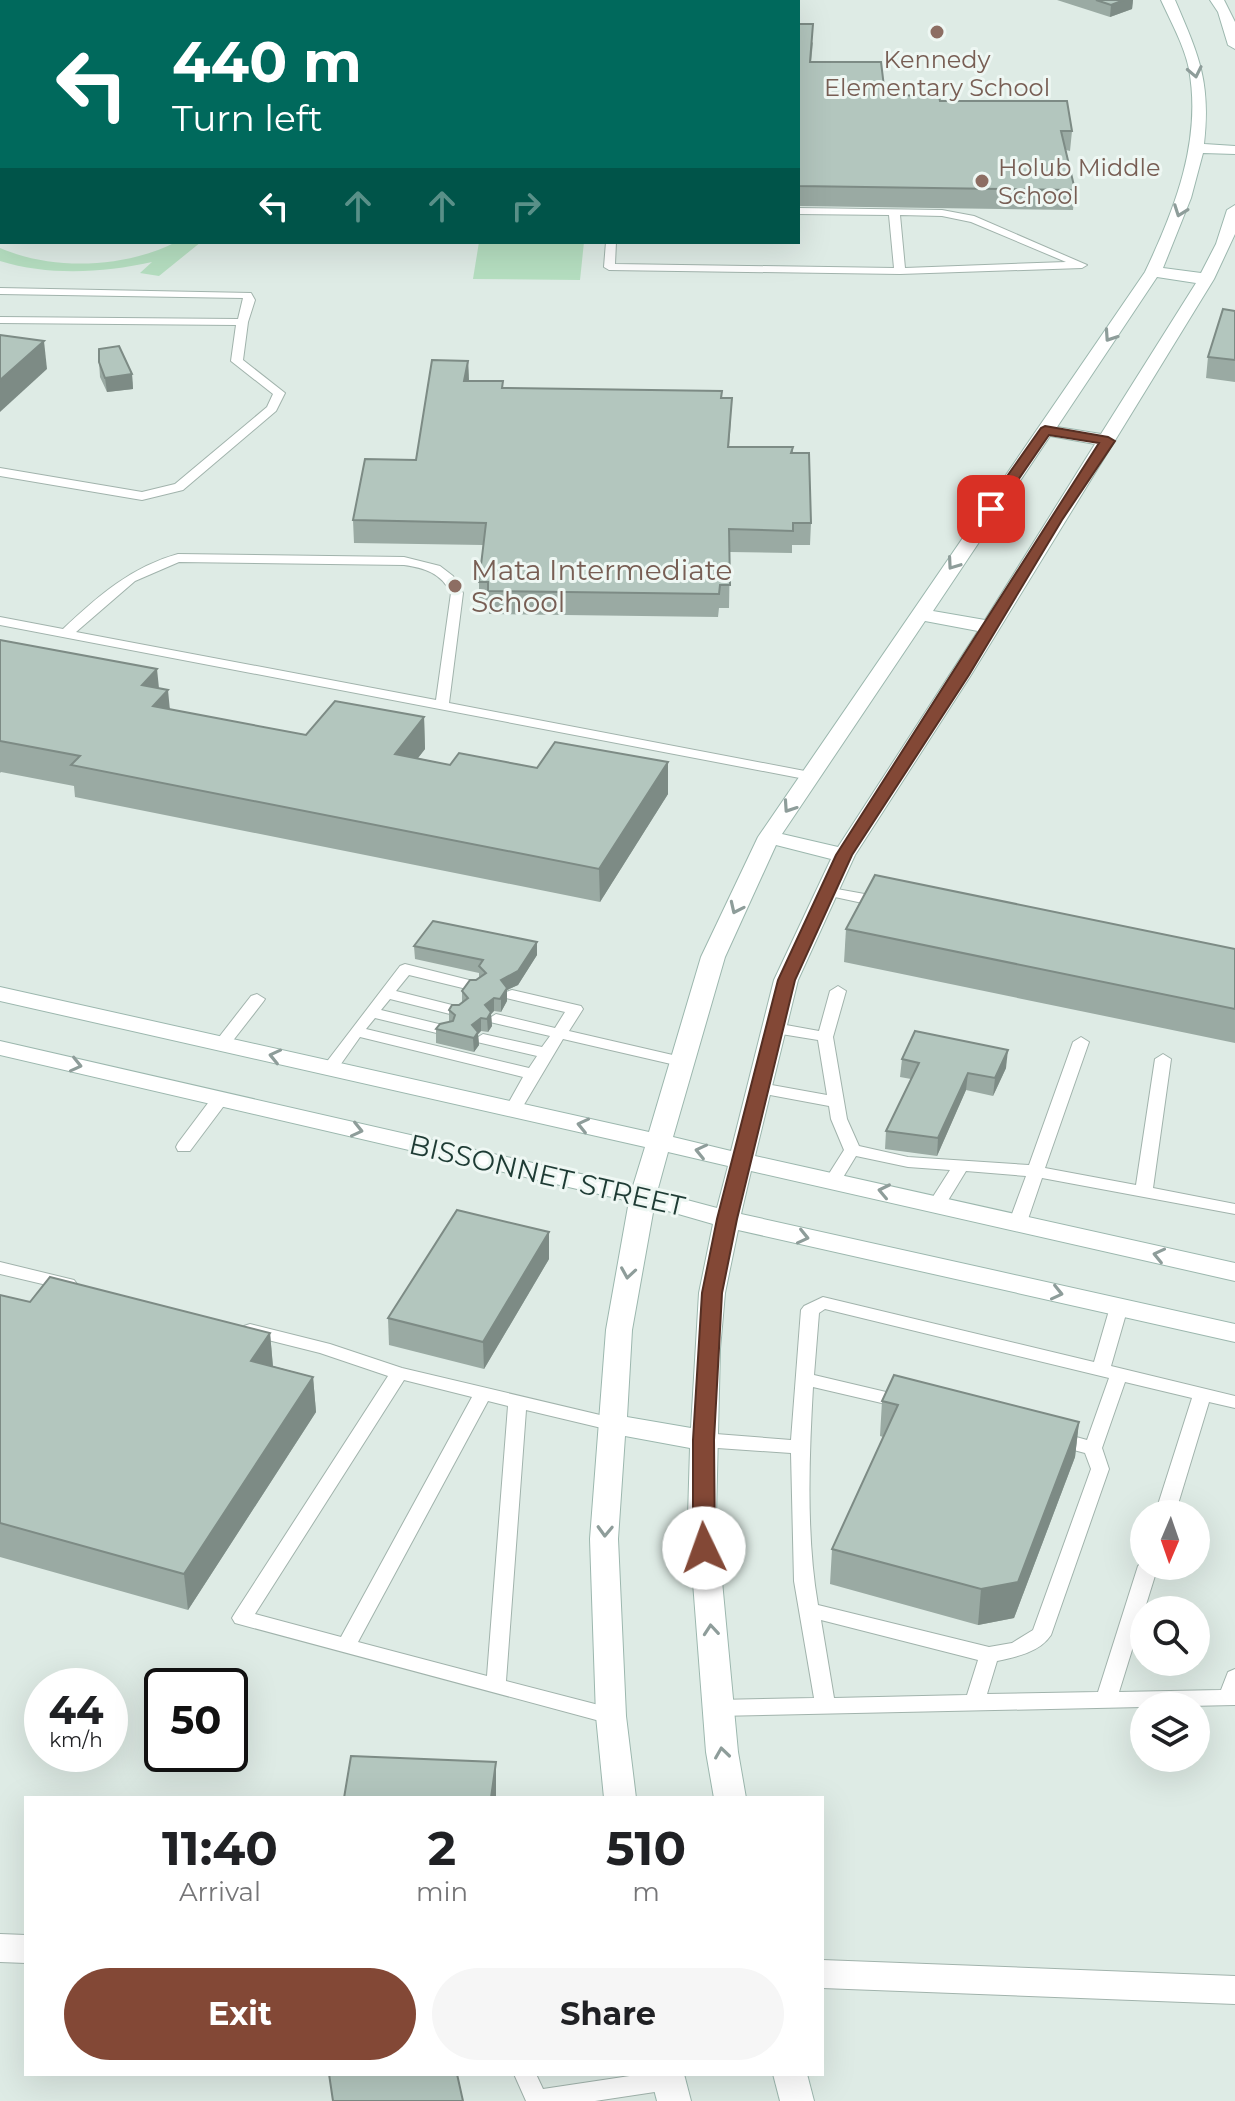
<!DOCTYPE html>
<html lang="en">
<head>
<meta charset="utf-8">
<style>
  :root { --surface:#fff; --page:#f6f6f6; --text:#202124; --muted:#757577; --accent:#834836 }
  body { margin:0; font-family:Montserrat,sans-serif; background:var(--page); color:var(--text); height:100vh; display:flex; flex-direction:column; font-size:30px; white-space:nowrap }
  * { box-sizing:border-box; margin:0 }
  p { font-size:26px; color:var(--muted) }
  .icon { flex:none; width:44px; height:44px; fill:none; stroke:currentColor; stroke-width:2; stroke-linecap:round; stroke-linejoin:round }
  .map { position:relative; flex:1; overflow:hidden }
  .drawer { position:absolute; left:24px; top:1796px; width:800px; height:280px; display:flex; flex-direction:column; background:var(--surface); border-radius:0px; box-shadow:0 8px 32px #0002 }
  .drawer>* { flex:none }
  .banner { position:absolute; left:0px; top:0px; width:800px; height:244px; box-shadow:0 8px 32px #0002; background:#00695c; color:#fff; overflow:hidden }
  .needle { width:52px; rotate:182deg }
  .buttons { position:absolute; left:1130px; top:1500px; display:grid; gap:16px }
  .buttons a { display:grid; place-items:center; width:80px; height:80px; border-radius:50%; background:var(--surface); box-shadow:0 8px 32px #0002; font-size:40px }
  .speed { position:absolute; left:24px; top:1668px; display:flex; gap:16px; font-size:40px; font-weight:700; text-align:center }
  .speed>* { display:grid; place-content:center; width:104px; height:104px; border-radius:50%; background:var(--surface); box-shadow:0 8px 32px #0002; line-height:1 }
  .speed small { font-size:20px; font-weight:400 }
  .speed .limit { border:4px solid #111; border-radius:12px; background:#fff; color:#111 }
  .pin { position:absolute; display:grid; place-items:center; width:68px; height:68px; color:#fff; margin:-34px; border-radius:16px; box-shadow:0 4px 12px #0006 }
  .me { position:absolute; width:88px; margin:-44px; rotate:357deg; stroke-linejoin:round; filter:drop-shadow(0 0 6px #0008) }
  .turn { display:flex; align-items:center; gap:28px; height:168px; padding:0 40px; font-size:36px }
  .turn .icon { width:104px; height:104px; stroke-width:2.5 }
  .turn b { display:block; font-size:56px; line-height:68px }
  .lanes { display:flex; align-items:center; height:76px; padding:0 40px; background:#0003; justify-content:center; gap:40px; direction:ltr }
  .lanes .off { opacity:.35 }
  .eta { display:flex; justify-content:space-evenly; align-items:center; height:136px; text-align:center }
  .eta b { font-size:48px; font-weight:700; line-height:56px }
  .action { display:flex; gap:16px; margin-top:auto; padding:16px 40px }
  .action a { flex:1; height:92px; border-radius:48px; background:var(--accent); color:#fff; font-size:32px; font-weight:700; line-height:92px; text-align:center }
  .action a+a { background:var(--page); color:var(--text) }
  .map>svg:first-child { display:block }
</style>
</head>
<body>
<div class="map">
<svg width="1235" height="2101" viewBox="0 0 1235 2101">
  <rect width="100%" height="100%" fill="#deebe5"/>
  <g fill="#b5dec0">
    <path d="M176 242H201L159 276 140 273 152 262C103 273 49 276 0 261V248C53 271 125 268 176 242Z"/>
    <polygon points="479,242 584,242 580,280 473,279"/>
  </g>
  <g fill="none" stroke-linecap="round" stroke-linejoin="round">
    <g stroke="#a1b3ac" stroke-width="2">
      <g id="lane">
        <path d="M798 208 942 210 974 216 1087 265 1082 268 900 274 609 270 604 267 606 242H616L615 264 894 268 889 215 798 214ZM900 215 942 216 971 222 1066 262 905 268Z"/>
        <polygon points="0,288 251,293 255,300 248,322 243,360 285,393 276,411 183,490 142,500 0,476 0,468 142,492 175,484 267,407 273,394 231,361 236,325 0,323 0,317 238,319 243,298 0,294"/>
        <path d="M178 554 404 557 440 566 453 576 463 593 449 703 810 772 817 776 810 780 0 625V617L63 629C98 596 131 567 178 554ZM179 562 404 565C425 568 441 573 451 593L436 700 76 632 135 581Z"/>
        <polygon points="826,887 881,897 889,902 881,907 821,894 819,891"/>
        <polygon points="405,964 481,983 483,986 475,991 409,975 396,991 464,1008 466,1011 458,1016 390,999 381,1010 451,1027 453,1030 451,1033 445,1035 375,1018 366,1029 529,1068 537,1056 477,1042 475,1039 483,1034 542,1047 550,1036 490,1022 488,1019 496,1014 555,1028 565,1012 506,998 504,995 506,992 512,990 581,1006 583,1009 569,1031 690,1059 692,1062 684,1067 563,1039 519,1113 513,1114 505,1109 523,1077 360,1037 336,1071 324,1071 322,1068 400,966"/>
        <polygon points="838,986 846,991 833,1037 847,1119 859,1146 908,1157 1029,1165 1073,1042 1081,1037 1089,1042 1045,1168 1136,1185 1155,1059 1163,1054 1171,1059 1153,1188 1235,1204 1235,1214 1042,1178 1027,1222 1018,1228 1009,1222 1026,1176 966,1171 944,1207 938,1208 929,1203 950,1170 908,1167 856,1156 839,1184 827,1184 825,1180 844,1150 831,1119 829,1106 760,1093 752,1088 760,1083 827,1095 818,1040 775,1033 767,1028 775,1023 819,1031 830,991"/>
        <polygon points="257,994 265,999 263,1002 228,1047 216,1047 214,1044 216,1041 251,996"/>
        <polygon points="220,1094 226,1095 228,1099 226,1103 190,1151 178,1151 176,1147 178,1143 214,1095"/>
        <polygon points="0,1262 74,1280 77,1284 74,1288 68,1290 0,1274"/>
        <path d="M823 1297 1094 1362 1110 1307 1113 1303H1125L1128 1307 1111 1366 1235 1396V1408L1209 1402 1175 1514H1155L1192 1398 1125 1382 1102 1448 1109 1469 1051 1635C1040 1652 1016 1657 997 1661L987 1694 1098 1692 1138 1566 1144 1560V1566H1158L1119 1692 1221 1690 1228 1672 1235 1669V1705L717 1716 710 1714 707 1708 710 1702 717 1700 814 1698 794 1581 791 1453 703 1447 696 1445 694 1440 696 1435 703 1433 791 1440 801 1310 804 1306ZM825 1309 1109 1378 1087 1440 1058 1432 1051 1434 1049 1439 1051 1444 1085 1453 1091 1469 1033 1630 1012 1643 989 1647 818 1605C806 1536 809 1457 813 1387L903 1408 909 1406 912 1402 909 1398 903 1396 814 1375 819 1313ZM821 1620 978 1660 967 1695 834 1698Z"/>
        <path d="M250 1324 330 1344 402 1368 617 1419 619 1424 617 1429 610 1430 526 1410 506 1681 618 1710 621 1716 618 1722 611 1724 235 1623 232 1618 235 1613 388 1376 320 1353 244 1334 241 1330 244 1326ZM404 1380 472 1397 341 1637 255 1614ZM488 1401 508 1406 487 1676 358 1642Z"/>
        <polygon points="514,2074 536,2074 543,2089 643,2074 677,2074 679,2080 676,2087 668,2090 595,2101 526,2101"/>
      </g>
    </g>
    <g stroke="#a1b3ac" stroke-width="2">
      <g id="street">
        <rect x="0" y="105" width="2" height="8"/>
        <polygon points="0,1934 26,1935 26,1963 0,1962"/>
        <polygon points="822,1960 1235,1976 1235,2004 822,1988"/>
      </g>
    </g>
    <g stroke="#9cb7ae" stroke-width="2">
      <g id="secondary">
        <path d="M1161 0H1175C1199 56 1211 82 1204 144L1235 146V154L1203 153 1191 198 1163 268 1201 273 1216 244 1227 210 1235 205V234L1214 279 971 675 855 855 798 980 755 1156 1235 1263V1281L751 1171 741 1214 1235 1324V1342L738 1230 725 1293 720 1349 716 1517 738 1752 746 1798H714L706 1752 688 1517 690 1448 625 1436 618 1539 626 1716 636 1798H604L596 1716 590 1539 606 1330 629 1201 0 1055V1041L633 1186 645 1147 0 1001V987L649 1132 701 957 758 837 1145 272C1175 209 1202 140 1189 69 1184 45 1171 22 1161 0ZM1157 277 1196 283 1101 434 1057 427ZM1050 436 1095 444 985 620 933 611ZM925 621 978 631 838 847 782 834ZM776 845 831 859 774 980 731 1151 673 1137 725 957ZM668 1152 728 1166 717 1208 657 1192ZM654 1207 713 1224 699 1293 691 1428 627 1417 632 1330Z"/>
        <polygon points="1210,0 1224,0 1235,22 1235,49 1228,45 1218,12"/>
        <polygon points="650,2074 684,2074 691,2101 657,2101"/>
        <polygon points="773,2074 807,2074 814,2101 780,2101"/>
      </g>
    </g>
    <use href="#lane" fill="#fff" fill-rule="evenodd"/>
    <use href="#street" fill="#fff" fill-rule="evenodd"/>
    <use href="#secondary" fill="#fff" fill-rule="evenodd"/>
  </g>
  <g fill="#9aaaa3">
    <polygon points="0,0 174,0 171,2 2,2 2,103 0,103"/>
    <rect x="468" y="0" width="212" height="2"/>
    <polygon points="1057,0 1133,0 1132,9 1110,17"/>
    <polygon points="798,24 813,43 811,62 885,95 940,101 1072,131 1070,151 1066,150 1075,190 1073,210 798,206"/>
    <polygon points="1235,311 1235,382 1206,378 1208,357"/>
    <polygon points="468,361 469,381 503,388 722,391 722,398 731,420 729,447 793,447 793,453 811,523 810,545 792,545 792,553 730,552 729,608 719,608 718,617 489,614 489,605 479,605 479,582 483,545 354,543 353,520 416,460"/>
    <polygon points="99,362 132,374 133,389 107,392 100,377"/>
    <polygon points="0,640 159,688 170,709 306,735 424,717 425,749 418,758 450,765 537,768 668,762 668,794 600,902 75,797 74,786 1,772 0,773"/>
    <polygon points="846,929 1235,949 1235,1043 844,962"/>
    <polygon points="414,946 537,955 518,985 507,990 507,1001 501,1012 494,1011 491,1014 492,1026 488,1032 481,1031 478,1034 479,1045 474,1052 436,1043 436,1029 449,1022 449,1010 462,1003 462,991 479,978 479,973 415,959"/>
    <polygon points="902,1059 1006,1068 993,1096 966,1090 937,1156 885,1149 886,1131 911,1079 900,1077"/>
    <polygon points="549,1259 484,1369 389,1345 388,1318"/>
    <polygon points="0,1295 30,1302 270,1333 273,1366 313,1377 316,1412 188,1610 0,1557"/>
    <polygon points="882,1401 1079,1422 1075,1457 1014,1618 978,1625 830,1584 832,1549 883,1437 880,1436"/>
  </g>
  <g fill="#7d8b85">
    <polygon points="160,0 174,0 171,2 160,2"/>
    <polygon points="1124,0 1133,0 1132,9 1110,17 1111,5"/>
    <polygon points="44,341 47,369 0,412 0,380"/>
    <polygon points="468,361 469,382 464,381"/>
    <polygon points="132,374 133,389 107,392 105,378"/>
    <polygon points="157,669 160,698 168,690 171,721 157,737 142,685"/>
    <polygon points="424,717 425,749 396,786 395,754"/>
    <polygon points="668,762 668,794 600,902 599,869"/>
    <polygon points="537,942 537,955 518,985 507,990 507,1001 501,1012 501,980"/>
    <polygon points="494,998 494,1011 491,1014 492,1026 488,1032 487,1019 485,1005"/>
    <polygon points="481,1018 481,1031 478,1034 479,1045 474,1052 472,1025"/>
    <polygon points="1008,1050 1006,1068 993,1096 995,1078"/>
    <polygon points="968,1073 966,1090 937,1156 938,1138"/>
    <polygon points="549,1232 549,1259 484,1369 483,1342"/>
    <polygon points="270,1333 273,1368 251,1361"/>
    <polygon points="313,1377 316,1412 188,1610 184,1574"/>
    <polygon points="1079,1422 1075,1457 1014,1618 978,1625 981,1589"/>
    <polygon points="496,1762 496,1798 491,1798"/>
  </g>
  <g fill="#b3c6be" stroke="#7d8b85" stroke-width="2">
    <polygon points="3,0 148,0 145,2 4,2"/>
    <polygon points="492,0 680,0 680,2 491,2"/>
    <polygon points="1096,0 1124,0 1111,5"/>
    <polygon points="2,2 2,90 0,90 0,3"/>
    <polygon points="798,24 813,24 810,62 881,62 885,95 939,96 940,101 1067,101 1072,131 1061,131 1075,190 798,186"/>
    <polygon points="1223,309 1235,311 1235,360 1208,357"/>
    <polygon points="0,335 44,341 0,380"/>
    <polygon points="119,346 132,374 105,378 99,362 99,349"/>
    <polygon points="432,360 468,361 464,381 503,381 502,388 722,391 721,398 732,398 728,447 793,447 791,453 809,453 811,523 793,523 793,531 729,529 730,585 720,585 719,594 488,591 488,582 479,582 486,523 353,520 365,459 416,460"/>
    <polygon points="0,640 157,669 142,685 168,690 153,706 306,735 335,701 424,717 395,754 450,765 459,753 537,768 555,742 668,762 599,869 71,765 80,756 0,741"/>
    <polygon points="875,875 1235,949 1235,1009 846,929"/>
    <polygon points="433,921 537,942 518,971 501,980 507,988 500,999 494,998 485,1005 491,1012 487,1019 481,1018 472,1025 478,1032 474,1038 436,1029 440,1024 453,1021 455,1015 449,1010 452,1005 459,1005 468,998 462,991 470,980 476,980 486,973 479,966 483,960 414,946"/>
    <polygon points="915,1031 1008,1050 995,1078 968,1073 938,1138 886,1131 919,1063 902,1059"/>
    <polygon points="457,1210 549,1232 483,1342 388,1318"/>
    <polygon points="50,1277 270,1333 251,1361 313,1377 184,1574 0,1523 0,1295 30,1302"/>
    <polygon points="894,1375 1079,1422 1018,1582 981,1589 832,1549 898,1405 882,1401"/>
    <polygon points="351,1756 496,1762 491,1798 344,1798"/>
    <polygon points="329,2074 457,2074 463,2101 333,2101"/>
  </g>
  <defs><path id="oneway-chevron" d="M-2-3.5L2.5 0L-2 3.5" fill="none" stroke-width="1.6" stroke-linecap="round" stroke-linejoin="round" transform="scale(2)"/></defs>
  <g stroke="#8e9d9a">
    <use href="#oneway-chevron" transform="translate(1195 72) rotate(78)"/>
    <use href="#oneway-chevron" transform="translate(1180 211) rotate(110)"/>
    <use href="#oneway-chevron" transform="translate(1110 336) rotate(124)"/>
    <use href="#oneway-chevron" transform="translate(953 564) rotate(125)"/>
    <use href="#oneway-chevron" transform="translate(789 807) rotate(124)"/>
    <use href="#oneway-chevron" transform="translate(736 908) rotate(115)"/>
    <use href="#oneway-chevron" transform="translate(275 1056) rotate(-167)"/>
    <use href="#oneway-chevron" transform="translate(76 1065) rotate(13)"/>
    <use href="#oneway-chevron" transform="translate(583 1125) rotate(-167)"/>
    <use href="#oneway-chevron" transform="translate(357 1130) rotate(13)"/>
    <use href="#oneway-chevron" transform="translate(701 1151) rotate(-167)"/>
    <use href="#oneway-chevron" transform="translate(884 1191) rotate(-168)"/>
    <use href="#oneway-chevron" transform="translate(803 1237) rotate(13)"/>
    <use href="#oneway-chevron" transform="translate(1159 1255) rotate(-167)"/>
    <use href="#oneway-chevron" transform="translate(628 1273) rotate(99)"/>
    <use href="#oneway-chevron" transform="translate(1057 1293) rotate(13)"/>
    <use href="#oneway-chevron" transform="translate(605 1531) rotate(92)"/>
    <use href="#oneway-chevron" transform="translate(711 1630) rotate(-95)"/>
    <use href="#oneway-chevron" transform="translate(722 1753) rotate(-98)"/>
  </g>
  <polygon fill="#834836" stroke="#552f23" stroke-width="2" points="1045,426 1108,437 1115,441 1062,520 969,675 852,855 795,980 737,1219 722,1293 714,1440 715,1548 712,1554 696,1554 693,1548 693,1440 702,1293 717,1219 778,980 836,855 1099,443 1049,435 996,512 986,512 986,506 1041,428"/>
  <g fill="#8d6e63" stroke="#eef7f3" stroke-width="3">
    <circle cx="937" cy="32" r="8"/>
    <circle cx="982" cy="181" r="8"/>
    <circle cx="455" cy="586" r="8"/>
  </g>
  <g text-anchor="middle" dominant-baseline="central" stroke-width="6" stroke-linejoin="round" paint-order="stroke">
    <g font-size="24" fill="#785e54" stroke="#eef7f3">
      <text x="937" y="59">Kennedy<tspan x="937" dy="28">Elementary School</tspan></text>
      <text x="998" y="167" text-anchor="start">Holub Middle<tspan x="998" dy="28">School</tspan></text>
    </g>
    <g font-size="28" fill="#785e54" stroke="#eef7f3" text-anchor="start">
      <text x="471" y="570">Mata Intermediate<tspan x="471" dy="32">School</tspan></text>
    </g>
    <g font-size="28" fill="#1e3b34" stroke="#eef7f3">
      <text transform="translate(547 1175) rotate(13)">BISSONNET STREET</text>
    </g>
  </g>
</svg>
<div class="buttons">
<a><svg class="needle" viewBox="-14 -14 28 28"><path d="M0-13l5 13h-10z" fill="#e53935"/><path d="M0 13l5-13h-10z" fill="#757577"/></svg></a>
<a><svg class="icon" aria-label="search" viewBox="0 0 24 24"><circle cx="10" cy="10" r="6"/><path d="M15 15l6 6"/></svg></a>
<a><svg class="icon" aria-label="layers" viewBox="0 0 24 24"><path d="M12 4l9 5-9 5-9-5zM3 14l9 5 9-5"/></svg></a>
</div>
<div class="speed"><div>44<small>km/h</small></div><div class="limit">50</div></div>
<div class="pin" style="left:991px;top:509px;background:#d93025"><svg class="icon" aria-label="arrive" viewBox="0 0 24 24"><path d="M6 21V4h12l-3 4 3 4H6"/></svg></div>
<svg class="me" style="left:704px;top:1548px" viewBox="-20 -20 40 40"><circle r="19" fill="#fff"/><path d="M0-13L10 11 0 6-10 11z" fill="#834836"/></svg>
<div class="banner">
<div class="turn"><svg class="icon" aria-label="left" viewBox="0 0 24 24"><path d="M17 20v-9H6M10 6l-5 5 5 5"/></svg><div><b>440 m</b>Turn left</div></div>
<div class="lanes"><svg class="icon" aria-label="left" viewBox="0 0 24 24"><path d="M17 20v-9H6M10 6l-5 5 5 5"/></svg><svg class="icon off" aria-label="ahead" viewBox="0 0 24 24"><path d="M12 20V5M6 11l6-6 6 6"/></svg><svg class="icon off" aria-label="ahead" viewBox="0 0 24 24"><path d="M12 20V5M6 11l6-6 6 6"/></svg><svg class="icon off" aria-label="right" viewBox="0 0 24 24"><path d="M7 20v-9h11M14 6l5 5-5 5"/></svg></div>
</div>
<section class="drawer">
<div class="eta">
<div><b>11:40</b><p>Arrival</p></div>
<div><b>2</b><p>min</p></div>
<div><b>510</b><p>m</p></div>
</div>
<div class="action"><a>Exit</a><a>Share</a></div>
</section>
</div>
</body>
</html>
